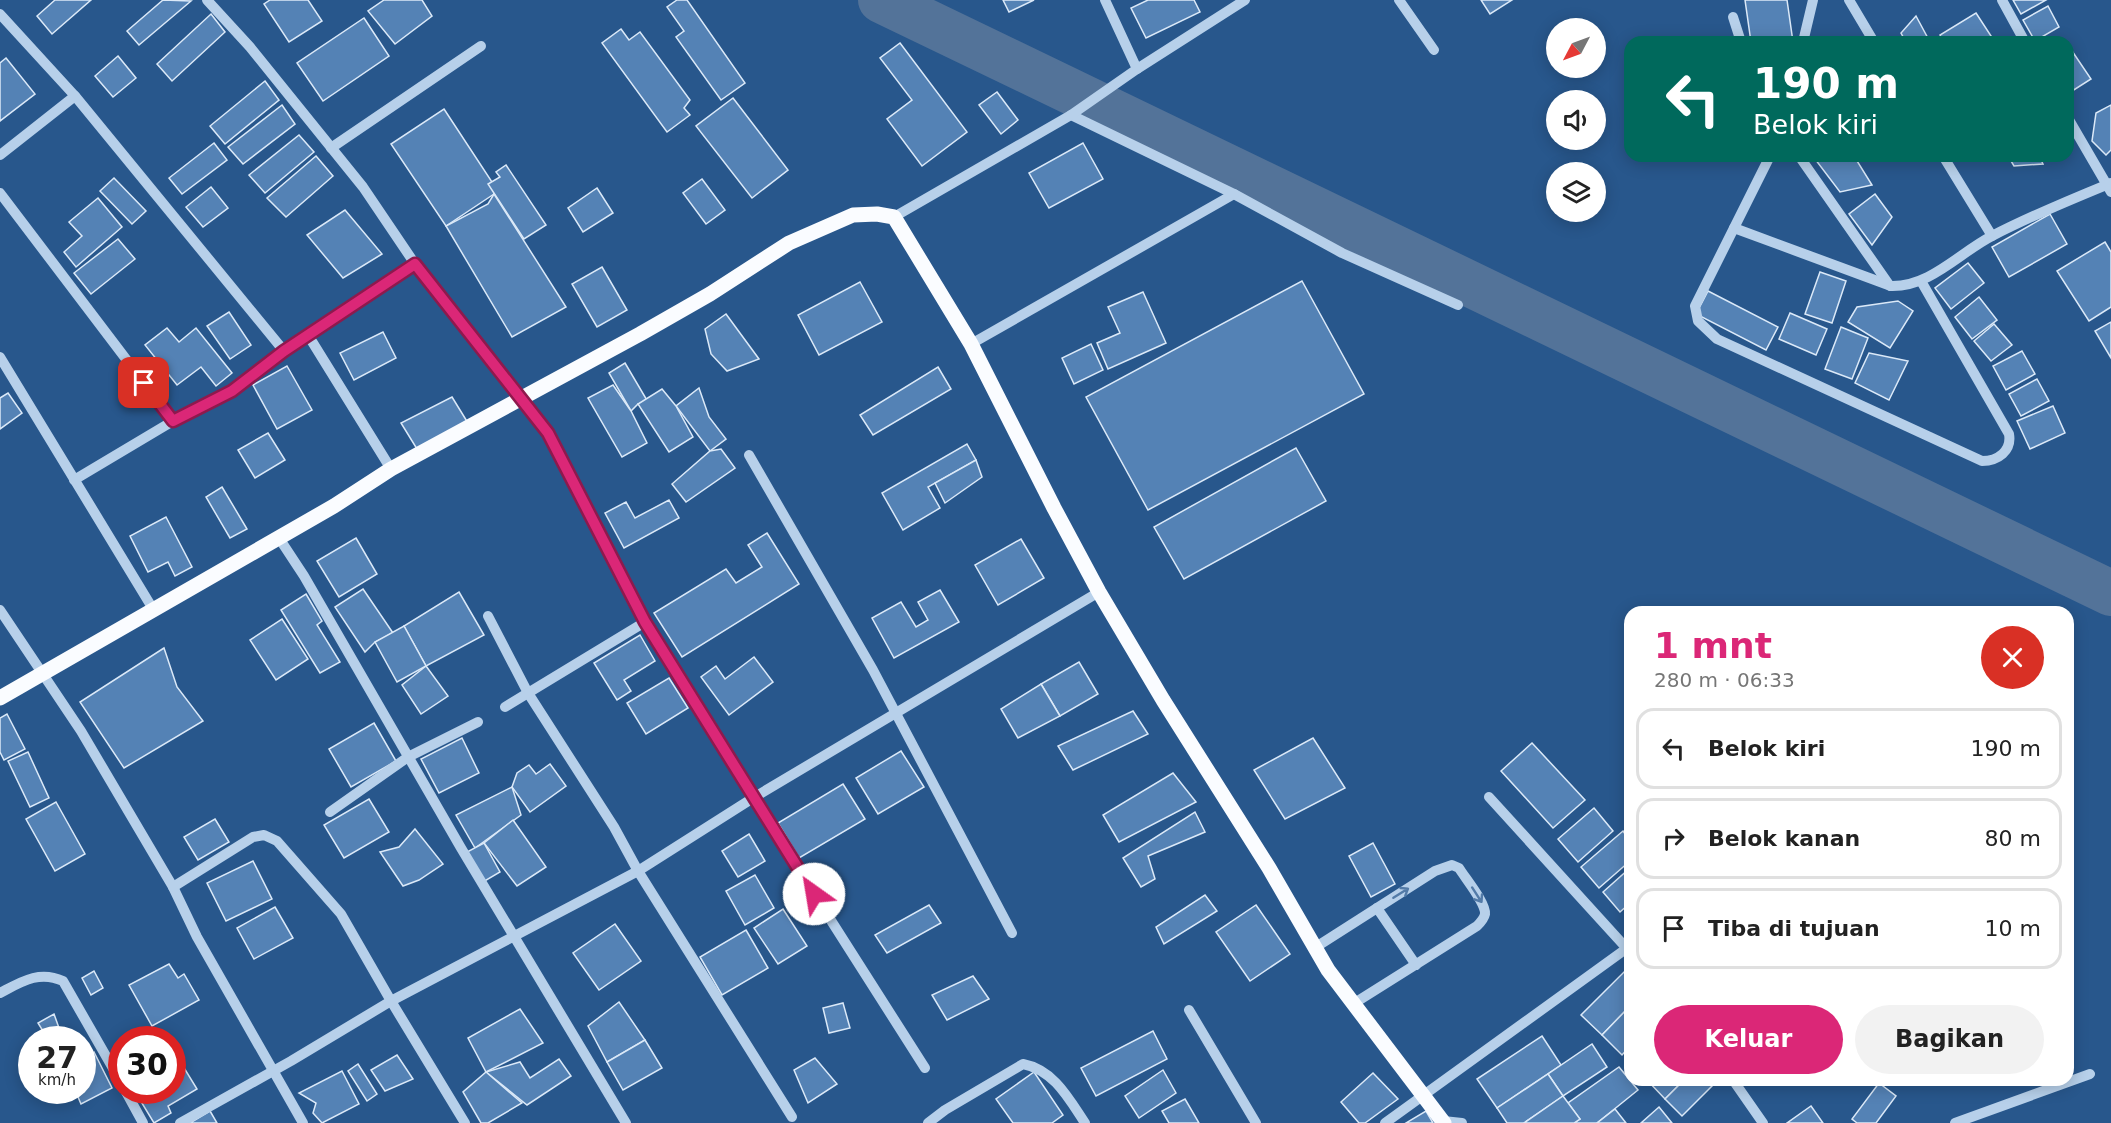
<!DOCTYPE html>
<html lang="id">
<head>
<meta charset="utf-8">
<style>
  :root { --surface:#fff; --page:#f2f2f2; --text:#222; --muted:#767676; --line:#e0e0e0; --accent:#db2777 }
  body { margin:0; font-family:"DejaVu Sans",sans-serif; background:var(--page); color:var(--text); height:100vh; display:flex; flex-direction:column; font-size:22px; white-space:nowrap }
  * { box-sizing:border-box; margin:0 }
  p { font-size:20px; color:var(--muted) }
  .icon { flex:none; width:33px; height:33px; fill:none; stroke:currentColor; stroke-width:2; stroke-linecap:round; stroke-linejoin:round }
  .map { position:relative; flex:1; overflow:hidden }
  .details { position:absolute; left:1624px; top:606px; width:450px; height:480px; display:flex; flex-direction:column; background:var(--surface); border-radius:18px; box-shadow:0 3px 15px #0003 }
  .details>* { flex:none }
  .guide { position:absolute; left:1624px; top:36px; width:450px; height:126px; border-radius:18px; box-shadow:0 3px 15px #0003; background:#00695c; color:#fff; overflow:hidden }
  .needle { width:39px; rotate:229deg }
  .buttons { position:absolute; left:1546px; top:18px; display:grid; gap:12px }
  .buttons a { display:grid; place-items:center; width:60px; height:60px; border-radius:50%; background:var(--surface); box-shadow:0 3px 15px #0003; font-size:30px }
  .speed { position:absolute; left:18px; top:1026px; display:flex; gap:12px; font-size:30px; font-weight:700; text-align:center }
  .speed>* { display:grid; place-content:center; width:78px; height:78px; border-radius:50%; background:var(--surface); box-shadow:0 3px 15px #0003; line-height:1 }
  .speed small { font-size:15px; font-weight:400 }
  .speed .limit { border:9px solid #d22; background:#fff; color:#111 }
  .pin { position:absolute; display:grid; place-items:center; width:51px; height:51px; color:#fff; margin:-26px; border-radius:12px; box-shadow:0 3px 9px #0006 }
  .me { position:absolute; width:66px; margin:-33px; rotate:328deg; stroke-linejoin:round; filter:drop-shadow(0 0 4px #0008) }
  .turn { display:flex; align-items:center; gap:21px; height:126px; padding:0 30px; font-size:27px }
  .turn .icon { width:78px; height:78px; stroke-width:2.5 }
  .turn b { display:block; font-size:42px; line-height:51px }
  .round { display:grid; place-items:center; flex:none; width:63px; height:63px; border-radius:32px; background:var(--page) }
  .headline { display:flex; align-items:center; justify-content:space-between; height:102px; padding:0 30px }
  h1 { font-size:36px; font-weight:600; line-height:45px; color:var(--accent) }
  .button { display:flex; gap:12px; margin-top:auto; padding:12px 30px }
  .button a { flex:1; height:69px; border-radius:36px; background:var(--accent); color:#fff; font-size:24px; font-weight:600; line-height:69px; text-align:center }
  .button a+a { background:var(--page); color:var(--text) }
  ul { padding:0; list-style:none }
  li { display:flex; align-items:center; gap:18px; height:81px; margin:0 12px 9px; padding:0 18px; border:3px solid var(--line); border-radius:18px }
  li div { flex:1 }
  li b { display:block; font-size:22px }
  li em { font-style:normal }
  .map>svg:first-child { display:block }
</style>
</head>
<body>
<div class="map">
<svg width="2111" height="1123" viewBox="0 0 2111 1123">
  <rect width="100%" height="100%" fill="#28578c"/>
  <g fill="none" stroke-linecap="round" stroke-linejoin="round">
    <polyline stroke="#537399" stroke-width="46" points="881,0 2111,593"/>
  </g>
  <g fill="#5482b5" stroke="#dbe9f8" stroke-width="1.5">
    <polygon points="55,0 91,0 52,34 37,16"/>
    <polygon points="163,0 191,1 139,45 127,31"/>
    <polygon points="270,0 308,0 322,21 289,42 264,4"/>
    <polygon points="384,0 422,0 432,16 395,44 368,11"/>
    <polygon points="677,0 687,0 745,83 721,100 676,37 684,31 667,7"/>
    <polygon points="1003,0 1034,0 1009,12"/>
    <polygon points="1148,0 1194,0 1200,12 1146,38 1131,8"/>
    <polygon points="1481,0 1512,0 1490,14"/>
    <polygon points="1745,0 1787,0 1793,42 1751,42"/>
    <polygon points="2013,0 2046,0 2021,14"/>
    <polygon points="2048,6 2059,27 2035,41 2023,20"/>
    <polygon points="1976,13 1993,39 1988,42 1944,42 1940,35"/>
    <polygon points="211,14 225,32 172,81 157,64"/>
    <polygon points="1916,16 1930,42 1906,42 1901,33"/>
    <polygon points="364,18 389,56 323,101 297,63"/>
    <polygon points="621,29 629,40 640,32 690,100 684,108 690,115 667,132 602,43"/>
    <polygon points="900,43 967,132 922,166 887,119 912,100 880,58"/>
    <polygon points="2068,45 2091,79 2069,93 2068,92"/>
    <polygon points="118,56 136,78 113,97 95,76"/>
    <polygon points="6,58 35,94 0,121 0,63"/>
    <polygon points="265,81 279,100 225,144 210,126"/>
    <polygon points="997,92 1018,120 1001,134 979,105"/>
    <polygon points="733,98 788,170 752,198 696,126"/>
    <polygon points="282,105 295,124 243,164 228,147"/>
    <polygon points="2111,105 2111,150 2106,155 2092,141 2096,113"/>
    <polygon points="444,109 492,182 494,194 446,226 391,144"/>
    <polygon points="299,135 314,152 265,193 249,175"/>
    <polygon points="214,143 227,160 182,194 169,178"/>
    <polygon points="1083,143 1103,179 1049,208 1029,173"/>
    <polygon points="316,156 333,176 286,217 267,198"/>
    <polygon points="1817,156 1854,156 1872,185 1840,192 1815,159"/>
    <polygon points="2008,156 2039,156 2043,164 2014,166"/>
    <polygon points="506,165 546,225 524,239 488,184 500,177 496,172"/>
    <polygon points="114,178 146,211 132,224 100,191"/>
    <polygon points="702,179 725,210 706,224 683,193"/>
    <polygon points="211,187 228,208 203,227 186,207"/>
    <polygon points="597,188 613,213 583,232 568,208"/>
    <polygon points="494,194 566,307 512,337 446,226 488,204"/>
    <polygon points="1875,194 1892,217 1872,245 1849,214"/>
    <polygon points="98,198 122,227 76,267 64,252 82,236 69,222"/>
    <polygon points="345,210 382,254 343,278 307,235"/>
    <polygon points="2050,214 2067,244 2009,277 1992,247"/>
    <polygon points="118,239 135,259 91,294 74,273"/>
    <polygon points="2105,242 2111,252 2111,307 2089,321 2057,271"/>
    <polygon points="1968,263 1984,283 1951,309 1935,288"/>
    <polygon points="602,267 627,310 597,327 572,284"/>
    <polygon points="1820,272 1846,281 1832,323 1805,314"/>
    <polygon points="1302,281 1364,394 1148,510 1086,397"/>
    <polygon points="860,282 882,322 819,355 798,315"/>
    <polygon points="1708,291 1778,327 1766,350 1696,314"/>
    <polygon points="1143,292 1166,343 1108,369 1097,343 1120,333 1108,307"/>
    <polygon points="1979,297 1997,320 1972,339 1955,317"/>
    <polygon points="1898,301 1913,311 1890,348 1848,322 1857,307"/>
    <polygon points="229,312 251,345 230,359 207,326"/>
    <polygon points="1790,313 1827,329 1816,355 1779,339"/>
    <polygon points="726,314 759,359 727,371 711,354 705,329"/>
    <polygon points="2111,322 2111,358 2095,331"/>
    <polygon points="1994,324 2012,345 1991,361 1974,341"/>
    <polygon points="1841,327 1868,338 1852,379 1825,369"/>
    <polygon points="167,328 179,342 196,328 232,373 216,386 201,367 177,385 145,345"/>
    <polygon points="383,332 396,358 354,380 340,353"/>
    <polygon points="1091,344 1103,370 1074,384 1062,358"/>
    <polygon points="2022,351 2035,374 2006,390 1993,366"/>
    <polygon points="1869,353 1908,361 1889,400 1855,383"/>
    <polygon points="625,363 648,402 638,404 631,411 609,373"/>
    <polygon points="287,366 312,410 277,429 253,385"/>
    <polygon points="938,367 951,389 873,435 860,415"/>
    <polygon points="2037,379 2049,401 2021,416 2009,394"/>
    <polygon points="613,385 631,411 647,443 622,457 588,398"/>
    <polygon points="699,388 709,417 726,439 710,451 676,406"/>
    <polygon points="662,389 676,406 693,437 669,452 638,404"/>
    <polygon points="8,393 22,413 0,429 0,398"/>
    <polygon points="452,397 468,423 417,449 401,423"/>
    <polygon points="2053,406 2065,433 2030,449 2017,421"/>
    <polygon points="268,433 285,460 255,478 238,450"/>
    <polygon points="967,444 976,460 928,487 940,508 903,530 882,493"/>
    <polygon points="1296,448 1326,501 1184,579 1154,527"/>
    <polygon points="721,449 735,468 686,502 672,484 710,451"/>
    <polygon points="976,460 982,477 945,503 935,483"/>
    <polygon points="222,487 247,529 230,538 206,497"/>
    <polygon points="669,500 679,518 624,548 605,513 626,502 635,518"/>
    <polygon points="166,517 192,567 175,576 168,562 148,572 130,536"/>
    <polygon points="767,533 799,584 682,657 654,613 726,569 736,583 762,567 748,545"/>
    <polygon points="356,538 377,574 339,597 317,561"/>
    <polygon points="1021,539 1044,578 998,605 975,565"/>
    <polygon points="363,589 393,633 375,642 365,652 335,607"/>
    <polygon points="940,590 959,622 894,658 872,618 901,602 916,627 928,620 918,602"/>
    <polygon points="459,592 484,635 426,666 404,626"/>
    <polygon points="306,594 322,621 317,625 340,662 320,673 281,610"/>
    <polygon points="282,619 308,659 276,680 250,640"/>
    <polygon points="404,626 426,666 397,682 375,642"/>
    <polygon points="640,635 655,661 624,680 631,691 617,700 594,663"/>
    <polygon points="164,648 177,687 203,721 124,768 80,702"/>
    <polygon points="754,657 773,682 729,715 701,677 716,666 725,679"/>
    <polygon points="1079,662 1098,694 1060,716 1041,684"/>
    <polygon points="426,666 448,696 421,714 402,685"/>
    <polygon points="669,678 688,708 646,734 627,703"/>
    <polygon points="1041,684 1060,716 1018,738 1001,709"/>
    <polygon points="1133,711 1148,734 1073,770 1058,746"/>
    <polygon points="7,714 25,749 4,760 0,752 0,718"/>
    <polygon points="374,723 396,761 351,787 329,749"/>
    <polygon points="462,738 479,773 439,793 421,759"/>
    <polygon points="1313,738 1345,788 1285,819 1254,770"/>
    <polygon points="1532,743 1585,800 1553,828 1501,771"/>
    <polygon points="901,751 924,787 878,814 856,778"/>
    <polygon points="28,752 49,798 30,807 8,761"/>
    <polygon points="550,764 566,786 530,812 512,787 517,773 529,765 536,774"/>
    <polygon points="1173,773 1196,802 1119,842 1103,815"/>
    <polygon points="843,784 865,819 799,858 778,823"/>
    <polygon points="512,787 521,815 475,848 456,815"/>
    <polygon points="369,799 389,832 344,858 324,825"/>
    <polygon points="56,802 85,854 55,871 26,819"/>
    <polygon points="1594,808 1613,831 1578,862 1558,839"/>
    <polygon points="1195,812 1205,832 1148,856 1155,879 1141,887 1123,858"/>
    <polygon points="215,819 229,842 198,860 184,837"/>
    <polygon points="513,820 546,867 517,886 484,843"/>
    <polygon points="415,829 443,864 419,880 403,886 380,852 399,847"/>
    <polygon points="1623,831 1630,841 1630,861 1599,888 1581,867"/>
    <polygon points="749,834 765,861 738,877 722,851"/>
    <polygon points="484,843 500,872 483,882 467,852"/>
    <polygon points="1373,843 1395,884 1371,897 1349,856"/>
    <polygon points="253,861 272,899 226,921 207,883"/>
    <polygon points="1630,868 1630,903 1620,912 1603,892"/>
    <polygon points="755,875 774,908 745,925 726,891"/>
    <polygon points="1205,895 1217,911 1164,944 1156,927"/>
    <polygon points="929,905 941,923 887,953 875,935"/>
    <polygon points="1256,905 1290,954 1250,981 1216,932"/>
    <polygon points="275,907 293,938 254,959 237,928"/>
    <polygon points="783,909 807,946 778,964 754,928"/>
    <polygon points="615,924 641,961 599,990 573,953"/>
    <polygon points="746,930 768,968 722,995 700,957"/>
    <polygon points="169,964 178,978 184,974 199,1000 152,1026 129,985"/>
    <polygon points="94,971 103,988 91,995 82,978"/>
    <polygon points="1625,971 1630,977 1630,1006 1602,1035 1581,1015"/>
    <polygon points="973,976 989,999 947,1020 932,995"/>
    <polygon points="619,1002 645,1040 607,1062 588,1026"/>
    <polygon points="843,1003 850,1028 829,1033 823,1008"/>
    <polygon points="1630,1006 1630,1046 1622,1055 1602,1035"/>
    <polygon points="520,1009 543,1043 486,1072 468,1038"/>
    <polygon points="54,1014 59,1028 46,1036 38,1023"/>
    <polygon points="1153,1031 1167,1059 1096,1096 1081,1068"/>
    <polygon points="1542,1036 1561,1065 1497,1108 1477,1079"/>
    <polygon points="645,1040 662,1068 623,1090 607,1062"/>
    <polygon points="1592,1044 1607,1067 1563,1096 1548,1074"/>
    <polygon points="94,1052 112,1088 81,1104 75,1090 82,1090 82,1058"/>
    <polygon points="397,1055 413,1079 385,1091 371,1070"/>
    <polygon points="178,1058 197,1089 168,1106 171,1113 154,1123 134,1090 172,1090 172,1061"/>
    <polygon points="815,1058 837,1084 808,1103 794,1070"/>
    <polygon points="559,1059 571,1076 527,1105 486,1072 520,1062 530,1078"/>
    <polygon points="358,1064 377,1094 367,1101 348,1071"/>
    <polygon points="1619,1067 1638,1090 1597,1123 1574,1123 1580,1119 1568,1103"/>
    <polygon points="1163,1070 1176,1093 1139,1118 1125,1096"/>
    <polygon points="342,1071 359,1104 322,1123 313,1113 316,1103 299,1093"/>
    <polygon points="486,1072 522,1103 488,1123 481,1123 463,1092"/>
    <polygon points="1034,1072 1063,1115 1052,1123 1013,1123 996,1099"/>
    <polygon points="1373,1073 1398,1099 1365,1123 1359,1123 1341,1102"/>
    <polygon points="1548,1074 1563,1096 1524,1123 1507,1123 1497,1108"/>
    <polygon points="1647,1080 1684,1080 1665,1099"/>
    <polygon points="1684,1080 1718,1080 1682,1116 1665,1099"/>
    <polygon points="1879,1083 1896,1096 1876,1123 1857,1123 1852,1119"/>
    <polygon points="1563,1096 1580,1119 1574,1123 1524,1123"/>
    <polygon points="1185,1099 1199,1123 1169,1123 1162,1111"/>
    <polygon points="1811,1106 1823,1123 1787,1123"/>
    <polygon points="1659,1107 1672,1123 1641,1123"/>
    <polygon points="1615,1109 1626,1123 1597,1123"/>
    <polygon points="210,1111 217,1123 190,1123"/>
    <polygon points="1426,1111 1433,1123 1406,1123"/>
  </g>
  <g fill="none" stroke-linecap="round" stroke-linejoin="round">
    <g stroke="#b7d0ea" stroke-width="10">
      <polyline points="1105,0 1137,69"/>
      <polyline points="1399,0 1434,50"/>
      <polyline points="1849,0 1874,42"/>
      <polyline points="2002,0 2025,42"/>
      <polyline points="0,14 75,96 284,351"/>
      <polyline points="1733,17 1741,42"/>
      <polyline points="1803,42 1813,0"/>
      <polyline points="1071,115 1234,194 1342,253 1458,305"/>
      <polyline points="2068,118 2111,192"/>
      <polyline points="331,148 481,46"/>
      <polyline points="0,155 75,96"/>
      <path d="M1770 156 1695 306 1698 321 1717 339 1982 461C1998 461 2012 451 2009 434L1921 281"/>
      <polyline points="1799,156 1890,286"/>
      <polyline points="1943,156 1992,236"/>
      <polyline points="0,193 173,421"/>
      <polyline points="894,217 1071,115 1137,69 1245,0"/>
      <path d="M1734 228 1891 286C1930 287 1959 253 1992 236 2030 216 2072 199 2111 183"/>
      <polyline points="308,335 391,469"/>
      <polyline points="971,344 1234,194"/>
      <polyline points="0,357 153,609"/>
      <polyline points="749,455 873,670 1012,933"/>
      <polyline points="74,480 173,421 232,391 284,351 415,264"/>
      <polyline points="279,538 304,576 461,848 626,1123"/>
      <polyline points="0,610 81,731 173,887 197,937 303,1123"/>
      <polyline points="488,616 528,693 614,827 638,871 792,1117"/>
      <polyline points="505,707 645,622"/>
      <polyline points="1489,797 1630,952"/>
      <polyline points="330,812 408,757 478,722"/>
      <polyline points="173,887 253,837 264,835 277,841 341,914 391,1001 465,1123"/>
      <polyline points="1377,908 1416,965"/>
      <path d="M1316 947 1435 871 1452 865 1459 868C1465 878 1486 903 1485 914 1484 919 1481 922 1477 926L1353 1004"/>
      <path d="M0 993C21 982 39 970 63 981L122 1084"/>
      <polyline points="1189,1010 1256,1123"/>
      <polyline points="925,1068 753,798 1099,592"/>
      <polyline points="1733,1080 1763,1123"/>
      <polyline points="125,1090 143,1123"/>
      <polyline points="1443,1121 1462,1123"/>
      <polyline points="180,1123 291,1061 391,1001 638,871 753,798 645,622 548,433 415,264 363,187 250,47 207,0"/>
      <path d="M928 1123 945 1110 1023 1064C1054 1070 1069 1099 1085 1123"/>
      <polyline points="1385,1123 1630,946"/>
      <polyline points="1955,1123 2090,1074"/>
    </g>
    <polyline stroke="#fafcff" stroke-width="15" points="0,698 334,506 391,469 640,334 710,294 789,243 853,215 877,214 894,217 971,344 1054,508 1099,592 1163,700 1269,868 1328,970 1444,1123"/>
  </g>
  <defs><path id="oneway-shaft" d="M-6 0H5M1.5-3L5.5 0L1.5 3" fill="none" stroke-width="1.6" stroke-linecap="round" stroke-linejoin="round" transform="scale(1.5)"/></defs>
  <g stroke="#537ba8">
    <use href="#oneway-shaft" transform="translate(1401 893) rotate(-32)"/>
    <use href="#oneway-shaft" transform="translate(1477 895) rotate(57)"/>
  </g>
  <g fill="none" stroke-linecap="round" stroke-linejoin="round">
    <g stroke="#8e194d" stroke-width="15">
      <polyline id="route" points="144,383 173,421 232,391 284,351 415,264 548,433 645,622 814,894"/>
    </g>
    <use href="#route" stroke="#db2777" stroke-width="10"/>
  </g>
</svg>
<div class="buttons">
<a><svg class="needle" viewBox="-14 -14 28 28"><path d="M0-13l5 13h-10z" fill="#e53935"/><path d="M0 13l5-13h-10z" fill="#767676"/></svg></a>
<a><svg class="icon" aria-label="sound" viewBox="0 0 24 24"><path d="M4 9h4l5-4v14l-5-4H4zM17 9q2 3 0 6"/></svg></a>
<a><svg class="icon" aria-label="layers" viewBox="0 0 24 24"><path d="M12 4l9 5-9 5-9-5zM3 14l9 5 9-5"/></svg></a>
</div>
<div class="speed"><div>27<small>km/h</small></div><div class="limit">30</div></div>
<div class="pin" style="left:144px;top:383px;background:#d93025"><svg class="icon" aria-label="arrive" viewBox="0 0 24 24"><path d="M6 21V4h12l-3 4 3 4H6"/></svg></div>
<svg class="me" style="left:814px;top:894px" viewBox="-20 -20 40 40"><circle r="19" fill="#fff"/><path d="M0-13L10 11 0 6-10 11z" fill="#db2777"/></svg>
<div class="guide">
<div class="turn"><svg class="icon" aria-label="left" viewBox="0 0 24 24"><path d="M17 20v-9H6M10 6l-5 5 5 5"/></svg><div><b>190 m</b>Belok kiri</div></div>
</div>
<section class="details">
<div class="headline"><div><h1>1 mnt</h1><p>280 m · 06:33</p></div><a class="round" style="background:#d93025;color:#fff"><svg class="icon" aria-label="close" viewBox="0 0 24 24"><path d="M6 6l12 12M18 6L6 18"/></svg></a></div>
<ul>
<li><svg class="icon" aria-label="left" viewBox="0 0 24 24"><path d="M17 20v-9H6M10 6l-5 5 5 5"/></svg><div><b>Belok kiri</b></div><em>190 m</em></li>
<li><svg class="icon" aria-label="right" viewBox="0 0 24 24"><path d="M7 20v-9h11M14 6l5 5-5 5"/></svg><div><b>Belok kanan</b></div><em>80 m</em></li>
<li><svg class="icon" aria-label="arrive" viewBox="0 0 24 24"><path d="M6 21V4h12l-3 4 3 4H6"/></svg><div><b>Tiba di tujuan</b></div><em>10 m</em></li>
</ul>
<div class="button"><a>Keluar</a><a>Bagikan</a></div>
</section>
</div>
</body>
</html>
